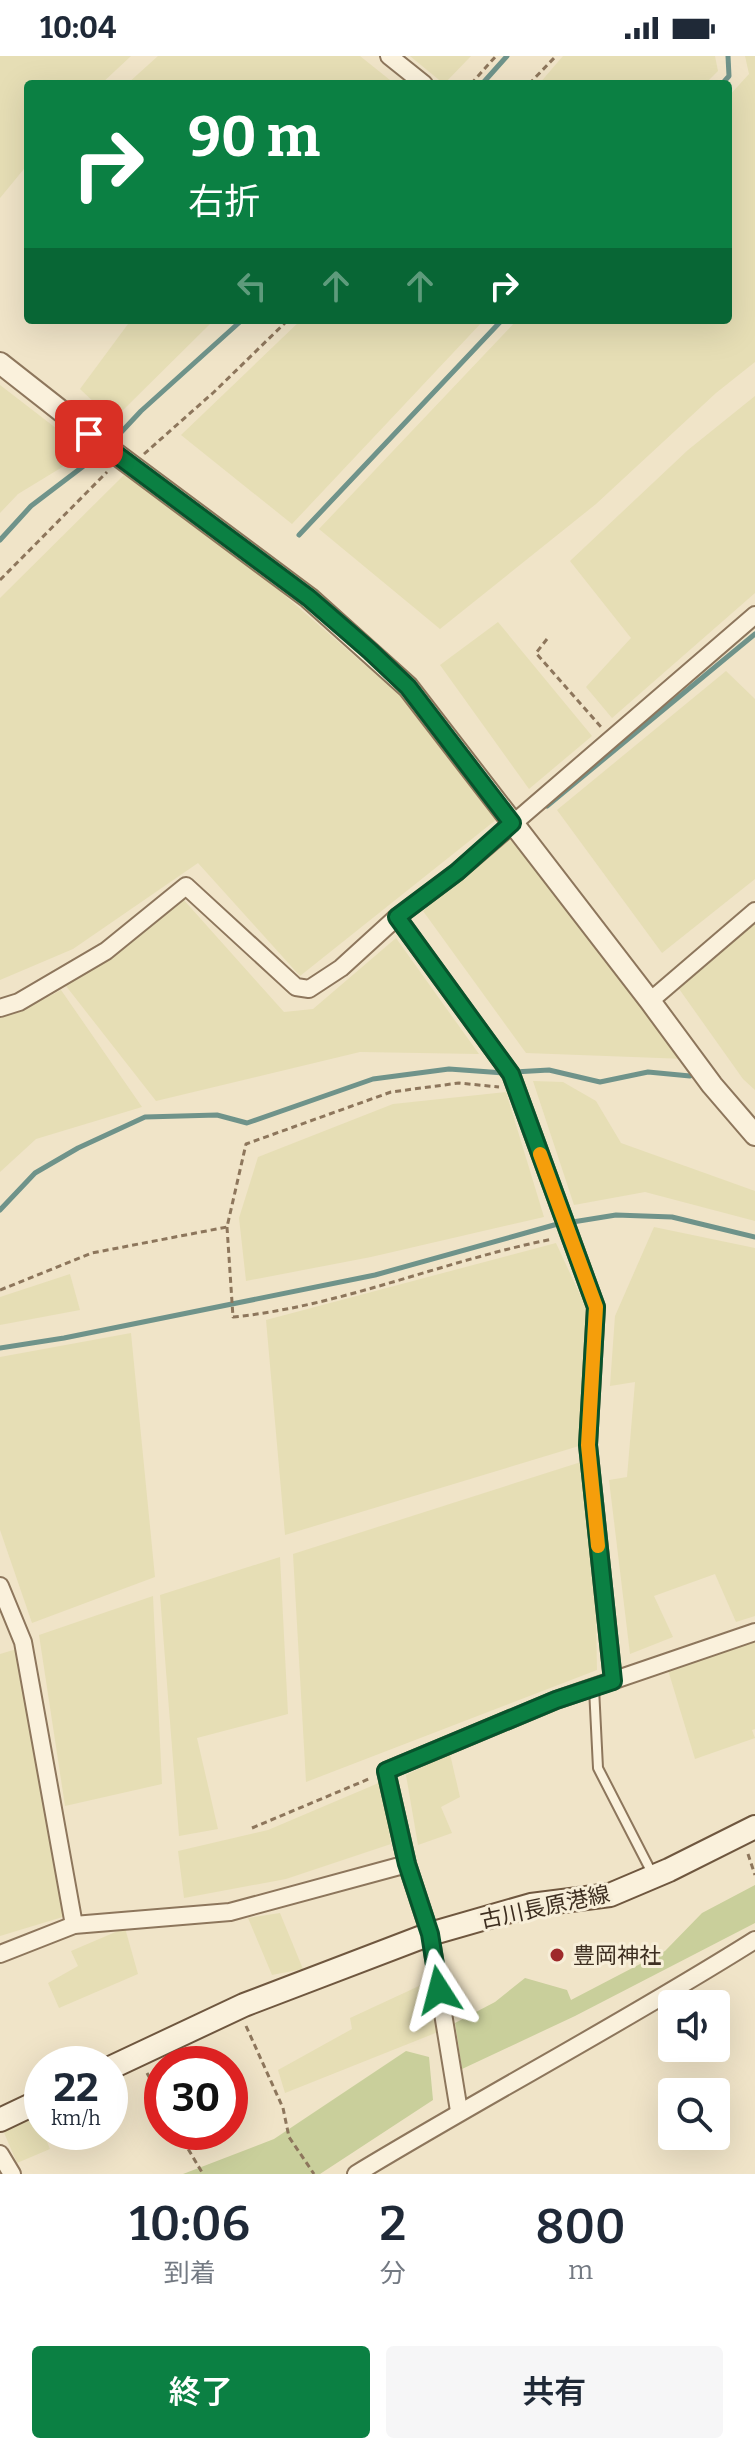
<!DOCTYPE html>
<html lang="ja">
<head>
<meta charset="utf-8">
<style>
  :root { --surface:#fff; --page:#f6f6f7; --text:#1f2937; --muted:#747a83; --accent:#0b8043 }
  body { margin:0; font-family:Bitter,"Noto Sans JP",serif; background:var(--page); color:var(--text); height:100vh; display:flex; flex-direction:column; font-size:30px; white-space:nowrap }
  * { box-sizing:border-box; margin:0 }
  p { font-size:26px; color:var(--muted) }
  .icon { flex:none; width:44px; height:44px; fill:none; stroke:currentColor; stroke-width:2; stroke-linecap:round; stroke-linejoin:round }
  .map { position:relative; height:2118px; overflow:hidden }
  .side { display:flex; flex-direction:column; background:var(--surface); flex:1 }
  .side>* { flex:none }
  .top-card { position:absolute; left:24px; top:24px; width:708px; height:244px; border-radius:8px; box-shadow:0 8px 32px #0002; background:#0b8043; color:#fff; overflow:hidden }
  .controls { position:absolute; left:658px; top:1934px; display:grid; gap:16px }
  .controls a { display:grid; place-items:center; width:72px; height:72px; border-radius:8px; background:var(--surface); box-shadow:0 8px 32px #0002; font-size:40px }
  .speed { position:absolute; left:24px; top:1990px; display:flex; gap:16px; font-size:40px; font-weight:700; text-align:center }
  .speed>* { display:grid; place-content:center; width:104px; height:104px; border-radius:50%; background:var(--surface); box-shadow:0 8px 32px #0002; line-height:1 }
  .speed small { font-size:20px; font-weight:400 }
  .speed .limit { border:12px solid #d22; background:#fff; color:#111 }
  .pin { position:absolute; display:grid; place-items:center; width:68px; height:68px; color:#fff; margin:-34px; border-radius:16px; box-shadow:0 4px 12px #0006 }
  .me { position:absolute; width:88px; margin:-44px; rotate:351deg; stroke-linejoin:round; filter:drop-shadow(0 0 6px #0008) }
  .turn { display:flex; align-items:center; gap:28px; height:168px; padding:0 32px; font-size:36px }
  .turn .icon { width:104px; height:104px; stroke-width:2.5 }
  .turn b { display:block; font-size:56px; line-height:68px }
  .lanes { display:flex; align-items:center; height:76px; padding:0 32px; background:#0003; justify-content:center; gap:40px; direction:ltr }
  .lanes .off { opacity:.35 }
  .eta { display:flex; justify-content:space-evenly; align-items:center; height:136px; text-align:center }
  .eta b { font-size:48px; font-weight:600; line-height:56px }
  .action { display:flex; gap:16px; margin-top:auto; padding:16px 32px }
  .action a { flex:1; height:92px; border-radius:8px; background:var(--accent); color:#fff; font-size:32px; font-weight:600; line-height:92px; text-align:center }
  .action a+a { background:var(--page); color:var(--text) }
  .status { display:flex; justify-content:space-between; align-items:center; height:56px; padding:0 40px; background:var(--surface); direction:ltr }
  .status svg { height:22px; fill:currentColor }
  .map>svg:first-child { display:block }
</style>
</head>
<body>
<div class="status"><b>10:04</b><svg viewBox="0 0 49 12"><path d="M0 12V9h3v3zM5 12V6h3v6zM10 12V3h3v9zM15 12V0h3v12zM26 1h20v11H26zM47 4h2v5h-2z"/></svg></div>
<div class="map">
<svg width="755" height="2118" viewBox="0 0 755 2118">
  <rect width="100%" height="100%" fill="#f0e4c8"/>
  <g fill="#e6deb5">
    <polygon points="0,0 131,0 101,28 28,28 28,108 0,142"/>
    <polygon points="158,0 360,0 395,28 127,28"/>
    <polygon points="410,0 471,0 444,28"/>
    <polygon points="563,0 715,0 718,15 705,28 539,28"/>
    <polygon points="745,0 755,0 755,306 716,337 596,448 440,573 319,473 517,264 728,264 728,41 749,18"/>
    <polygon points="131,264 214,264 113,364 80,333"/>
    <polygon points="301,264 484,264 292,468 181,379"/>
    <polygon points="0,329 87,396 18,438 0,457"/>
    <polygon points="755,340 755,537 612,662 586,631 631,582 570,505 688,394"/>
    <polygon points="124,419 238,499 403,642 497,763 300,920 198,807 73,893 0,924 0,542"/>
    <polygon points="498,566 592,680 529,733 440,609"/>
    <polygon points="726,615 755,643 755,823 662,897 557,754"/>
    <polygon points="514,777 686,1003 526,997 423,855"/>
    <polygon points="183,843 284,956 313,953 396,882 479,998 360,996 156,1045 66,930"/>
    <polygon points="755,864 755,1034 743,1023 677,930"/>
    <polygon points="61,934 142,1051 36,1083 0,1116 0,962 19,956"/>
    <polygon points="533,1025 563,1026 596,1045 621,1087 755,1135 755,1165 645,1136 574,1149"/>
    <polygon points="506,1036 544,1161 371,1201 246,1225 239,1162 258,1101 393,1048"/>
    <polygon points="654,1171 755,1192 755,1560 736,1566 715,1518 654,1540 673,1581 630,1598 609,1424 627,1421 635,1326 610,1330 615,1260"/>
    <polygon points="556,1187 589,1258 579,1390 285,1479 266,1264"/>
    <polygon points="70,1218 80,1254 0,1269 0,1241"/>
    <polygon points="131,1277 155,1521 32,1567 0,1474 0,1301"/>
    <polygon points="581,1406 595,1512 597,1614 306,1726 293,1498"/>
    <polygon points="280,1501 288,1658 197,1682 218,1773 179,1780 160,1539"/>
    <polygon points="153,1540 162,1728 65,1750 39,1579"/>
    <polygon points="755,1584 755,1673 752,1674 755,1682 695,1703 668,1614"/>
    <polygon points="20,1592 66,1860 0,1880 0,1598"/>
    <polygon points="450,1698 460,1741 441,1751 452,1777 418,1789 406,1719"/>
    <polygon points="381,1726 391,1788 286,1823 184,1842 178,1795 268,1774"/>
    <polygon points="280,1857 303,1913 272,1919 248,1862"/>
    <polygon points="125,1872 138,1918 59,1952 48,1927 78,1910 71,1895"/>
    <polygon points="432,1924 438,1976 285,2037 278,2014 352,1973 350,1962"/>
    <polygon points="42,2055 41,2071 50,2093 17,2107 2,2072"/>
  </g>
  <g fill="#c9cf9b">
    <polygon points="755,1829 755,1867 575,1960 462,2013 455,1967 495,1946 525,1922 567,1934 571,1944 665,1895 702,1857"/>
    <polygon points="406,1995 429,2001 433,2044 320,2118 183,2118 274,2083"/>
  </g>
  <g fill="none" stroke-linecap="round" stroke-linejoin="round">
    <g stroke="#6f938a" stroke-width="5">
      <polyline points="482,28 507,0"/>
      <polyline points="722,28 729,20 728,0"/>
      <polyline points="112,386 141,355 242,264"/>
      <polyline points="299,479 502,264"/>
      <polyline points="0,484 31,450 102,396"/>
      <polyline points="547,750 755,578"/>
      <polyline points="514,1016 549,1014 600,1026 648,1016 690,1020"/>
      <polyline points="0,1154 35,1117 78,1092 145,1061 217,1059 247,1067 373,1023 449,1013 504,1017"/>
      <polyline points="0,1292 64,1282 375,1219 554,1169 616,1159 672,1161 755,1181"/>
    </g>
    <g stroke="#8d765c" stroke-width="12">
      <polyline id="service" points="594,1632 598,1712 652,1817"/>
    </g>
    <g stroke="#8d765c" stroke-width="20">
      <g id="minor">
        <polyline points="389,0 424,28"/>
        <polyline points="397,861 511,1018 596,1251 588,1389 613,1625"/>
        <polyline points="650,945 755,855"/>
        <polyline points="0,952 19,946 106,895 186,830 296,931 309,933 341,912 397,861 457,816 755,559"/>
        <polyline points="0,1530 23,1586 74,1869"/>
        <polyline points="0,1898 74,1869 230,1856 407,1808"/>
        <polyline points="459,2055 430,1878 407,1808 386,1715 556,1644 755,1576"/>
        <polyline points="0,2098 12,2118"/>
        <path d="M356 2118C488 2038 625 1966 755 1884"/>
      </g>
    </g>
    <g stroke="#8d765c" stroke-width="24">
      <polyline id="tertiary" points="0,307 112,395 309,542 408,631 650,945 712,1029 755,1079"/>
    </g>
    <g stroke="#6f573f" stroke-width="26">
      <g id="secondary">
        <polyline points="110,2012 244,1949 430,1878 531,1849 610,1839 669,1814 755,1771"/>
        <polyline points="0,2064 42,2044"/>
      </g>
    </g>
    <g stroke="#8d765c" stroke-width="3" stroke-dasharray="6 4" stroke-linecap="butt">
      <polyline points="471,28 496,0"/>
      <polyline points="529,28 556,0"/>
      <polyline points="144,398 214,336 288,264"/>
      <polyline points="0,524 107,416"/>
      <polyline points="547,583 536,597 601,671"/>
      <path d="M227 1171 233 1261C343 1250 445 1204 553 1183"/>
      <polyline points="0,1234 92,1197 227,1171 246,1088 391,1036 459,1027 499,1031"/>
      <polyline points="252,1772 371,1722"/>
      <polyline points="748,1798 755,1819"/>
      <polyline points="246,1970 283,2052 289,2081 314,2118"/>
      <polyline points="147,2017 162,2045"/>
      <polyline points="178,2076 203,2118"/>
    </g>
    <use href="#service" stroke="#faf1dc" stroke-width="8"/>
    <use href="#minor" stroke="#faf1dc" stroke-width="16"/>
    <use href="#tertiary" stroke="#faf1dc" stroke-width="20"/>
    <use href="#secondary" stroke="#faf1dc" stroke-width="22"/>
  </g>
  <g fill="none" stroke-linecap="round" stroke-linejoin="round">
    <g stroke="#07532c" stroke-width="20">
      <polyline id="route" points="89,378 309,542 370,595 408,631 512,767 457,816 397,861 511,1018 596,1251 588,1389 613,1625 556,1644 386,1715 407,1808 430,1878 439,1934"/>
    </g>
    <use href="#route" stroke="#0b8043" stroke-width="14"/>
    <polyline stroke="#f59e0b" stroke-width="14" points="540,1098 596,1251 588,1389 598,1490"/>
  </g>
  <circle fill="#9e2a2b" stroke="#f7eed8" stroke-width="3" cx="557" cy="1899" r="8"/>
  <g text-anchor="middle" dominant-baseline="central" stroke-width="6" stroke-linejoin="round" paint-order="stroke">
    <g font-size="22" fill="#3d2e20" stroke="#f7eed8">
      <text transform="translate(545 1851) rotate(-12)">古川長原港線</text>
    </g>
    <g font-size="22" fill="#3d2e20" stroke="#f7eed8" text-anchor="start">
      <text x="573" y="1899">豊岡神社</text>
    </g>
  </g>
</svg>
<div class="controls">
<a><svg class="icon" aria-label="sound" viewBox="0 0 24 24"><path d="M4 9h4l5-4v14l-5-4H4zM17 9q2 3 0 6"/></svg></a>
<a><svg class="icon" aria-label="search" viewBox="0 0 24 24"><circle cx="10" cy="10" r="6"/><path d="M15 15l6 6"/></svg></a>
</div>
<div class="speed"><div>22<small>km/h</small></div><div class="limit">30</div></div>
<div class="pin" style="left:89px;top:378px;background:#d93025"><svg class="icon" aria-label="arrive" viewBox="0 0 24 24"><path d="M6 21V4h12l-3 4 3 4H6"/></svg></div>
<svg class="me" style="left:439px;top:1934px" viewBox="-20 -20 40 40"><path d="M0-17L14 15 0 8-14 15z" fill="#0b8043" stroke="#fff" stroke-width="4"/></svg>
<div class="top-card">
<div class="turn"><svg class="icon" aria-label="right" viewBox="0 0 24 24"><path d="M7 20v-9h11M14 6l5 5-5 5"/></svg><div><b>90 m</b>右折</div></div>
<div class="lanes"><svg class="icon off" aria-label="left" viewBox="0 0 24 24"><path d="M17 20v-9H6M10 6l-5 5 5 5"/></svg><svg class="icon off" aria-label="ahead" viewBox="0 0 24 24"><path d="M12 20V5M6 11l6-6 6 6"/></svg><svg class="icon off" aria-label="ahead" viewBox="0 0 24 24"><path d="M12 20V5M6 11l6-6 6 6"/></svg><svg class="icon" aria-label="right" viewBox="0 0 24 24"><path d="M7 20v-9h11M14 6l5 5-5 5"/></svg></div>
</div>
</div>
<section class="side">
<div class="eta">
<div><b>10:06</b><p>到着</p></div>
<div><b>2</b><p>分</p></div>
<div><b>800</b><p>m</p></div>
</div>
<div class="action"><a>終了</a><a>共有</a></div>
</section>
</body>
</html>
